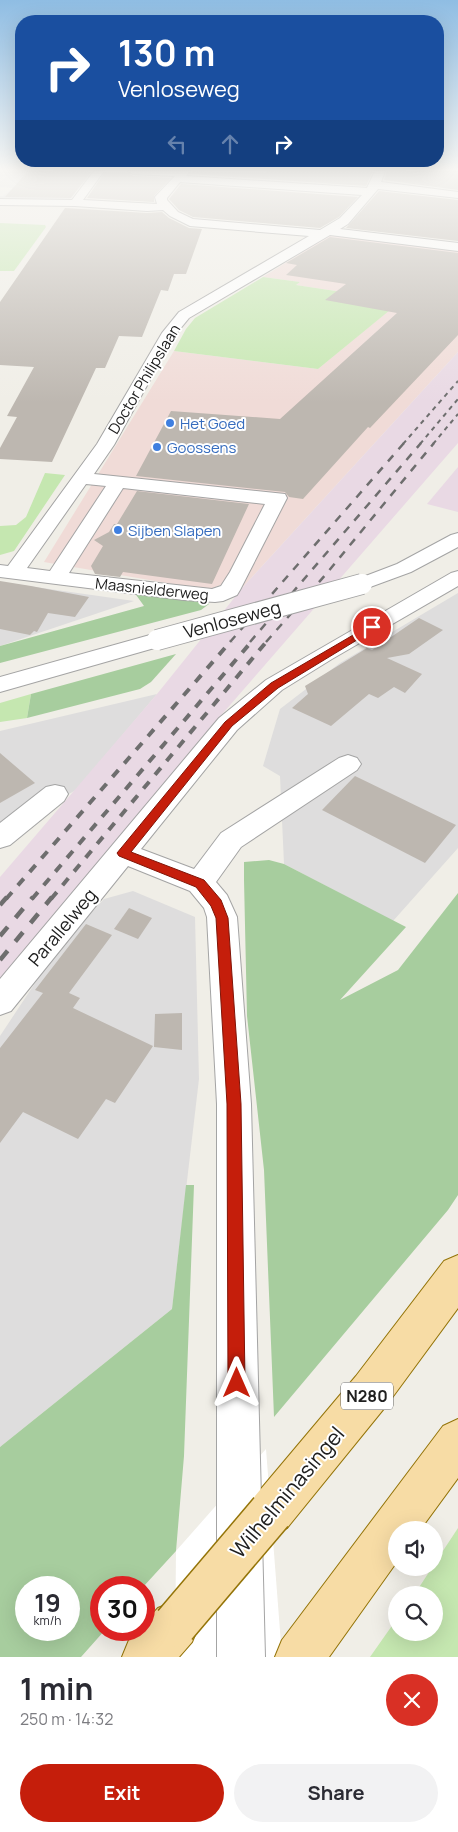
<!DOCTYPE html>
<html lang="en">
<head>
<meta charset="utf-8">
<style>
  :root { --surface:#fff; --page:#f2f2f3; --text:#2b2b33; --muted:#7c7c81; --accent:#c51e0b }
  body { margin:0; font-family:Manrope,sans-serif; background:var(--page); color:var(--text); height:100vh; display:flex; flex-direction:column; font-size:19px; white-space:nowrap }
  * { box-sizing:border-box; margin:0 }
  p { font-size:16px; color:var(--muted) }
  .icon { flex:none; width:28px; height:28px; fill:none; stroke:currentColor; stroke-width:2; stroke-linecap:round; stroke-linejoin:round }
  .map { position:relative; height:1657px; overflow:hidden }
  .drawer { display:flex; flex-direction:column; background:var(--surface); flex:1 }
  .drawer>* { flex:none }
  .top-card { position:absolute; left:15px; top:15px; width:429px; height:152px; border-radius:20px; box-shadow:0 5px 20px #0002; background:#1a4fa0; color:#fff; overflow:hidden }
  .controls { position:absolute; left:388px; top:1521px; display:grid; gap:10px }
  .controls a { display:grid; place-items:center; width:55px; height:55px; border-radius:50%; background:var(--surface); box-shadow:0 5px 20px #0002; font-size:25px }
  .speed { position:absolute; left:15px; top:1576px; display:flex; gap:10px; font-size:25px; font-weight:700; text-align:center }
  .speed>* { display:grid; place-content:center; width:65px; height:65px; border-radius:50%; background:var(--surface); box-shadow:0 5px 20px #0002; line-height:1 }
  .speed small { font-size:12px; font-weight:400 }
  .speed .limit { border:8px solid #d22; background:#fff; color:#111 }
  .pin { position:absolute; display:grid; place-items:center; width:42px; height:42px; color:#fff; margin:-21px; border:2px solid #fff; border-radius:50%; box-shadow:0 1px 5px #0007 }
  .me { position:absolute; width:55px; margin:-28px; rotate:0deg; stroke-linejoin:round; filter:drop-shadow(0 0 4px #0008) }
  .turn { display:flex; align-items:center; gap:18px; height:105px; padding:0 20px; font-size:22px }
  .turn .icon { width:65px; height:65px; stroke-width:2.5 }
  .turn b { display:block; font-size:35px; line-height:42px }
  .lanes { display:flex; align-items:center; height:48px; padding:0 20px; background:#0003; justify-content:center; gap:25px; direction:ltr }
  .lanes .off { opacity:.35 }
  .round { display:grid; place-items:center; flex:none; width:52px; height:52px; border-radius:26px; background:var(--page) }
  .head { display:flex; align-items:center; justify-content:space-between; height:85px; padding:0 20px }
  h1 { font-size:30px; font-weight:700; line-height:38px }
  .primary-button { display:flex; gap:10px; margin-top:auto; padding:10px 20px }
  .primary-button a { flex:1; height:58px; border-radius:30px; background:var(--accent); color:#fff; font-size:20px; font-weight:700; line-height:58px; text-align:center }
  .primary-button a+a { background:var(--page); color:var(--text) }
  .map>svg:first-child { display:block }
</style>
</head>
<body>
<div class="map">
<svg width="458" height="1657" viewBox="0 0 458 1657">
  <rect width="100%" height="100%" fill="#f0eee7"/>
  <g fill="#dedddd">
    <polygon points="0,171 60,172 94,171 67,202 0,200 0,196 3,196 13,188 0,187 0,182 6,177 0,176"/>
    <polygon points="0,582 134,601 0,646"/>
    <polygon points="458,593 458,848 393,921 284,864 280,776 263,766 280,709 340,663"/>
    <polygon points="157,694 76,790 0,833 0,731"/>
    <polygon points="133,891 195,917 199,1079 172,1309 0,1447 0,1036 57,950 104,899"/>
  </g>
  <polygon fill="#f0dbd7" points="330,235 458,250 458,352 243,587 223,584 208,590 44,562 174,351 318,369 400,301 296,285 300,282 263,277"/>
  <g fill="#e9d9e4">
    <polygon points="458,352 458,443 197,743 0,982 0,877 157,694 243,587"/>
    <polygon points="458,467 458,512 427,504"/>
  </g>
  <g fill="#c5e7b0">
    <polygon points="0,223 45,225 46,227 14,271 0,271"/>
    <polygon points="263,277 300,282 296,285 401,301 318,369 174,351 186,329 195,318"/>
    <polygon points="45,473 65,475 14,551 0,555 0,526 16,525 26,517"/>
    <polygon points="31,694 27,718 0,722 0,703"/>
    <polygon points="458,1528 458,1657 370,1657 396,1620 396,1632 434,1632 434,1595 414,1595"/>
  </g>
  <g fill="#a7cd9e" fill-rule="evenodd">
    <polygon points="134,592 201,600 209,604 201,610 0,663 0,646 144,606"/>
    <polygon points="176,654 151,682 140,689 27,718 31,694"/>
    <polygon points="269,860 284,864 406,927 340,1000 398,970 458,893 458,1195 448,1210 274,1417 264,1170 247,1016 244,880 244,862"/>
    <path d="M186 1185H194L184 1456 176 1551 143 1587 101 1588V1630H105L81 1657H0V1447L172 1309ZM26 1588H69V1630H26Z"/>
  </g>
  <polygon fill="#fff" points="266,1449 282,1657 175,1657 176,1551"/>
  <g fill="#bdb7b0">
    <polygon points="28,171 85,171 91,172 71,198 5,197"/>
    <polygon points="192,171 267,173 266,171 373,171 366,186 190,174"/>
    <polygon points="387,171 458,171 458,190 384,180"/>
    <polygon points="105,172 128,173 133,176 171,178 154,196 154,202 87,198"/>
    <polygon points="181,184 358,197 339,217 320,228 193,217 179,210 169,199"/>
    <polygon points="379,191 458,200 458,241 346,228"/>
    <polygon points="65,208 147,213 162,212 169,218 189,228 202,229 186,274 174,274 168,291 161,290 142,337 119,336 105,368 96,368 52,462 0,459 0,448 17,417 7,416 34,367 0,365 0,302"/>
    <polygon points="330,237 458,253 458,335 370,428 368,427 303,499 289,497 285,492 136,476 171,411 280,419 397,313 325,300 346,284 286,275 297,265 286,263"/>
    <polygon points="137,491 249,504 212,584 123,572 120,577 95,574 91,566 103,546 94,540 109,532 114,524 117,524"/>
    <polygon points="0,581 31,586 89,597 75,617 48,613 37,632 34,631 30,635 0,629"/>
    <polygon points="419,618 443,630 409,654 387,658 422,674 405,693 394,687 378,698 369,694 331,726 292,708 308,694 305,686 367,648 372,650"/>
    <polygon points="0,753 35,783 0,803"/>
    <polygon points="355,776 456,825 425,863 322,810"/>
    <polygon points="129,908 152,918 138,939 114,929"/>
    <polygon points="86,924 112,935 69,993 80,998 73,1008 153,1046 115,1103 106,1099 78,1139 23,1112 0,1143 0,1048 43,993 35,990"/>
    <polygon points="182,1013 182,1050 154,1047 155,1014"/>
  </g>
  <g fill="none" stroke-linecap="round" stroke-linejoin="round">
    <g stroke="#a4a4a4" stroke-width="2">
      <g id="minor">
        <path d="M94 171H104L83 200 157 204 155 197 175 176 133 174 128 171H190L186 176 367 188 375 171H385L381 182 458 192V198L378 189 348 224 340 229 458 243V251L330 235 189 318 175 335 114 445 94 474 285 494 287 498 240 590 237 595 223 601 215 602 184 600 0 577V565L8 566 97 444 162 333 179 312 309 236 190 226 170 216 163 210 147 211 75 206 0 205V199L72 200ZM180 182 362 195 340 218 320 230 193 219 178 212 167 200V198ZM86 484 106 486 50 571 27 568ZM123 488 265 504 230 572 221 586 212 589 69 573Z"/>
        <polygon points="458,533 458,547 411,572 362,590 355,588 351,584 355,580 397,564 451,535"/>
        <polygon points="458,571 458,586 332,659 282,690 237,730 141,849 194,869 221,833 339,758 348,755 357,758 361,764 357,770 241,847 216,882 227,895 237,917 251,1104 265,1657 217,1657 217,1104 207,917 204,908 190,891 128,866 11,1011 0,1015 0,979 219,718 266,680 451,573"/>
        <polygon points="157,633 165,635 168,640 165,645 0,692 0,677"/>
        <polygon points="55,785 64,787 68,794 64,801 10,845 0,848 0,823 46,787"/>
      </g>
    </g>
    <g stroke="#947408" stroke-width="2">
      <g id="major">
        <polygon points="458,1255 458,1308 386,1406 287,1528 271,1535 255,1528 248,1512 255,1496 356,1376 444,1261"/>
        <polygon points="458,1419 458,1478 420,1530 396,1530 396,1563 329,1657 275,1657 282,1640 443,1426"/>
        <polygon points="175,1601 192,1608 199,1625 192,1642 179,1657 122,1657 129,1640 138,1630 144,1630 144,1623 158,1608"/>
      </g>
    </g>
    <use href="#minor" fill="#fff" fill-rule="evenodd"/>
    <use href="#major" fill="#f7dca5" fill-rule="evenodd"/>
    <g stroke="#6e6e6e" stroke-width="2" stroke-dasharray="4.5 4.5" stroke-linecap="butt">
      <polyline points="403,444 458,381"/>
      <polyline points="420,444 458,399"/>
      <polyline points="433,444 458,414"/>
    </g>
    <g stroke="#6e6e6e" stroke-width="2.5" stroke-dasharray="8 8" stroke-linecap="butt">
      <polyline points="230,642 404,443"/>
      <polyline points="250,642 421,443"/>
      <polyline points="266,642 327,573 434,443"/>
    </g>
    <g stroke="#6e6e6e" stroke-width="4" stroke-dasharray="9 9" stroke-linecap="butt">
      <polyline points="6,899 231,641"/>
      <polyline points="32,899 252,641"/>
      <polyline points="51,899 267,641"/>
    </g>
    <g stroke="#6e6e6e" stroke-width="4.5" stroke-dasharray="12 12" stroke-linecap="butt">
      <polyline points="0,905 7,897"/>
      <polyline points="0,936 33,897"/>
      <polyline points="0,960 52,897"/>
    </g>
    <g stroke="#a4a4a4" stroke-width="22" stroke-linecap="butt">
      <polyline id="minor-bridge" points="157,640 362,584"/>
    </g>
    <g stroke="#947408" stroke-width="46" stroke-linecap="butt">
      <polyline id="major-bridge" points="175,1625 271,1512"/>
    </g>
    <use href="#minor-bridge" stroke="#fff" stroke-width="20"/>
    <use href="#major-bridge" stroke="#f7dca5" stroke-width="43"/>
  </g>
  <linearGradient id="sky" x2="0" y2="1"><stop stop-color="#8fbde3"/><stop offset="0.42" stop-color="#f8f7f4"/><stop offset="1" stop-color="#f8f7f4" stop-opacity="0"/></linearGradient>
  <rect width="458" height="403" fill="url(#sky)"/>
  <polygon fill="#c51e0b" stroke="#801407" points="372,624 375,625 375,629 278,688 232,726 131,852 204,880 221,900 228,918 241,1104 245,1383 243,1389 237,1392 231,1389 228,1383 227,1104 216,918 211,906 196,887 119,856 117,853 225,722 271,683"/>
  <g fill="#3f7fe0" stroke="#fff" stroke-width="2">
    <circle cx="170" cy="423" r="5"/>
    <circle cx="157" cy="447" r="5"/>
    <circle cx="118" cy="530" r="5"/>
  </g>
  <g text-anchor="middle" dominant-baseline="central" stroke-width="4" stroke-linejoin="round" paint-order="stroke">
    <g font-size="15" fill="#202020" stroke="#fff">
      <text transform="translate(144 379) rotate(-59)">Doctor Philipslaan</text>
      <text transform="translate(152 589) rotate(6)">Maasnielderweg</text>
    </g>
    <g font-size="15" fill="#366cbe" stroke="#fff" text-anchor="start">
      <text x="180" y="423">Het Goed</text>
      <text x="167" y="447">Goossens</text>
      <text x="128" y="530">Sijben Slapen</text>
    </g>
    <rect fill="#fff" stroke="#636363" stroke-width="1" x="341" y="1382.5" width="52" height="27" rx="4"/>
    <g font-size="16" font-weight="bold" fill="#202020">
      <text x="367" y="1396">N280</text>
    </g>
    <g font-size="18" fill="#202020" stroke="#fff">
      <text transform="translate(232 619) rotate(-15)">Venloseweg</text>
      <text transform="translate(62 927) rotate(-50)">Parallelweg</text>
    </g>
    <g font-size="21" fill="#202020" stroke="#fff">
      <text transform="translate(287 1492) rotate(-50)">Wilhelminasingel</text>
    </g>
  </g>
</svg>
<div class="controls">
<a><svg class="icon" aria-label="sound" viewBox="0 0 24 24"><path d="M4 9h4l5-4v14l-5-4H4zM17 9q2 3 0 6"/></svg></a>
<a><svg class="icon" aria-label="search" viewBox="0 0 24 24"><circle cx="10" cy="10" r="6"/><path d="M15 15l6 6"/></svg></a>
</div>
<div class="speed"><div>19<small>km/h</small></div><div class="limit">30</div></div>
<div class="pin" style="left:372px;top:627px;background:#d93025"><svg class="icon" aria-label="arrive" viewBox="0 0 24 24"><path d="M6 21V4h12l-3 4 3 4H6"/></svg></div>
<svg class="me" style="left:237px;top:1383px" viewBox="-20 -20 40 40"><path d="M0-17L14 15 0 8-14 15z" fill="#c51e0b" stroke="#fff" stroke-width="4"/></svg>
<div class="top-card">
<div class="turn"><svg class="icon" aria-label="right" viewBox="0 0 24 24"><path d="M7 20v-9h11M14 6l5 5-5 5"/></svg><div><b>130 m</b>Venloseweg</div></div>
<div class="lanes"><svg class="icon off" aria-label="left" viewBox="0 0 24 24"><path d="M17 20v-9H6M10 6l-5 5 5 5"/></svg><svg class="icon off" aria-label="ahead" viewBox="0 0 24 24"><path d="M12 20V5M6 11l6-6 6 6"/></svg><svg class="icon" aria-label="right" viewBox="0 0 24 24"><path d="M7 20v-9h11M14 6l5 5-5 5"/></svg></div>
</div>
</div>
<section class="drawer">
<div class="head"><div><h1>1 min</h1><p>250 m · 14:32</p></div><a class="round" style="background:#d93025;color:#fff"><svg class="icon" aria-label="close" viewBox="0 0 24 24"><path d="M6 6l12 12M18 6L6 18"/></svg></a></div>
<div class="primary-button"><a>Exit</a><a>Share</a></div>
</section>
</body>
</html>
